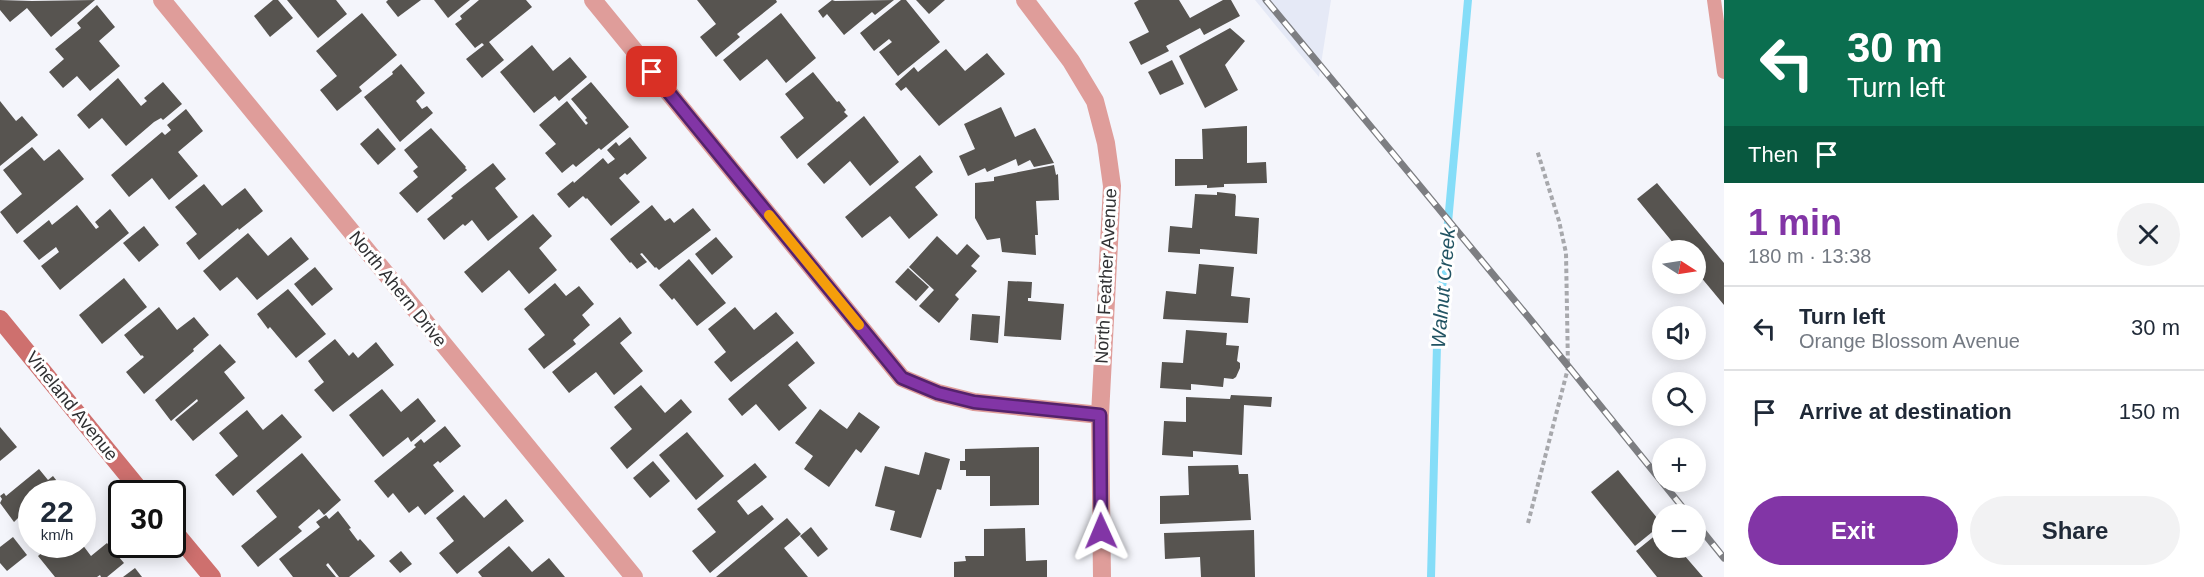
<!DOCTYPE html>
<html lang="en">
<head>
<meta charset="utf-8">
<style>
  :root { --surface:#fff; --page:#f2f2f3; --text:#1f2937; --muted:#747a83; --line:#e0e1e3; --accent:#8235a6 }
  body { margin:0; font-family:Arial,sans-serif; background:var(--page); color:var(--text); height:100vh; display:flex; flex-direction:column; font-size:22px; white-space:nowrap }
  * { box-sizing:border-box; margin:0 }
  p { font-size:20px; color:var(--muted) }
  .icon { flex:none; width:33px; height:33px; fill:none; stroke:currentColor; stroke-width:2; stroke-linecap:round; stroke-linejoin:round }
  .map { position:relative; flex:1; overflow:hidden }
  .drawer { display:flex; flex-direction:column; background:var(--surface); width:480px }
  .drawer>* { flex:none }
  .banner { background:#0b6e4f; color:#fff; overflow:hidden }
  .needle { width:39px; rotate:102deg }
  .tools { position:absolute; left:1652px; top:240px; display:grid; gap:12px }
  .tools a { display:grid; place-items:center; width:54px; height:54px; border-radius:50%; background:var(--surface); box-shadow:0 3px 15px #0003; font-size:30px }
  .speed { position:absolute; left:18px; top:480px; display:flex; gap:12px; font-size:30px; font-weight:700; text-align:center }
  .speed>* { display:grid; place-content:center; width:78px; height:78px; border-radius:50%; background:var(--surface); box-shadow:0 3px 15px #0003; line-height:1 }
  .speed small { font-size:15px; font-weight:400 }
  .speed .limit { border:3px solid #111; border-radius:9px; background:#fff; color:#111 }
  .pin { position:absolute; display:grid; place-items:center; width:51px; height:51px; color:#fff; margin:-26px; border-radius:12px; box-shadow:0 3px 9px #0006 }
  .me { position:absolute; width:66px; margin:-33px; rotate:359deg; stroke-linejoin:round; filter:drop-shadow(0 0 4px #0008) }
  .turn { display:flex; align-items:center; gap:21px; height:126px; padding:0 24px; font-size:27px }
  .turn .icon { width:78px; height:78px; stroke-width:2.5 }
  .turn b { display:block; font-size:42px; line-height:51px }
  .then { display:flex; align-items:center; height:57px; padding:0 24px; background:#0003; gap:12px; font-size:22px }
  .round { display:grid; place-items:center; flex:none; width:63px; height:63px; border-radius:32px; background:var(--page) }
  .overview { display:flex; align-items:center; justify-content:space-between; height:102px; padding:0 24px }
  h1 { font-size:36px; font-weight:800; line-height:45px; color:var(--accent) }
  .button { display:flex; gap:12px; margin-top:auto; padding:12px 24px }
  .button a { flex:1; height:69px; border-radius:36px; background:var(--accent); color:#fff; font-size:24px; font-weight:800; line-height:69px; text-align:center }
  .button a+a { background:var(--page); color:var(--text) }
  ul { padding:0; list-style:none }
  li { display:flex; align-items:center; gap:18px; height:84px; padding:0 24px; border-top:2px solid var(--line) }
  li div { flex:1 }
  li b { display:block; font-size:22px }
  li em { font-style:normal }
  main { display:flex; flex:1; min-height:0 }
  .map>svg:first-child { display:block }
</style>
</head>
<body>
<main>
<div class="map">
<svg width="1724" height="577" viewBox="0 0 1724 577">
  <rect width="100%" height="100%" fill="#f4f5fb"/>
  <polygon fill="#e5e9f6" points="1255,0 1331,0 1319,77 1277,27"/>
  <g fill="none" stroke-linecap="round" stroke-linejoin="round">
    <polyline stroke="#85ddf8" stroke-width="8" points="1431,577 1437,345 1468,0"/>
  </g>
  <g fill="#575450">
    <polygon points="0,0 32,1 95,0 51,37 27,8 10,22 0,10"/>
    <polygon points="273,0 278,0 293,18 270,37 254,16"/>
    <polygon points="287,0 336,0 347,14 318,38"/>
    <polygon points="388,0 421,0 398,17 386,2"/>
    <polygon points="434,0 470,0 448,18"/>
    <polygon points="479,0 526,0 532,7 489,42 504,60 482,78 466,59 484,45 482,43 475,48 455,24 462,19 460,16"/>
    <polygon points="697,0 776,0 777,2 737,34 740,37 716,57 700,37 716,24"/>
    <polygon points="832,0 835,1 894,0 875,15 872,12 844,35 827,14 823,18 818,11"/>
    <polygon points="901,0 906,0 940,42 898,76 879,52 892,42 889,39 874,51 860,33"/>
    <polygon points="916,0 945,0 929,14"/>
    <polygon points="1139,0 1179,0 1190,18 1223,0 1231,0 1240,16 1204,35 1200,28 1166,46 1169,51 1141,65 1129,42 1149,32 1134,3"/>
    <polygon points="97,5 115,27 99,41 120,66 90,91 77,76 63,88 49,72 64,59 55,49 81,28 77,23"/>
    <polygon points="362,13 397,55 359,87 362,91 337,111 320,90 337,76 316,51"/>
    <polygon points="781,13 816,58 786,83 767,59 740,81 723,60"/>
    <polygon points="1230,28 1245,41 1225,65 1238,90 1205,108 1179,56"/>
    <polygon points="532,45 553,71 570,57 587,77 559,101 555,96 534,113 500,72"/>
    <polygon points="946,49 965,71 987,53 1005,74 939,126 906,87 901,91 895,84 914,67 918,72"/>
    <polygon points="1172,60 1184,84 1160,95 1148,72"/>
    <polygon points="401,64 425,93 416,101 422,109 427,106 433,113 400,142 364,97 393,74 392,72"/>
    <polygon points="813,72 837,102 839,101 846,110 844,112 848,116 797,159 780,137 804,118 785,94"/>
    <polygon points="118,78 141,106 147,101 144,98 163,82 182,104 163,120 161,118 154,122 126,146 102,118 89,129 77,115"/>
    <polygon points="591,82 629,127 601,150 599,148 576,167 573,164 562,173 545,153 556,144 539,125 567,101 586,125 588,123 585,120 587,118 571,99"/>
    <polygon points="0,101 16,121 22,116 38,135 0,166"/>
    <polygon points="1001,107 1015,137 1035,128 1054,163 1034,167 1030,160 1018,166 1016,159 987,172 985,168 968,176 959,156 975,149 964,124"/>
    <polygon points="186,109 203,131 178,152 198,176 169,200 152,178 129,197 111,175 162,132 165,135 171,130 167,125"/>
    <polygon points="864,116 899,162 870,186 850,161 824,184 807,164"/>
    <polygon points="1247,126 1247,163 1266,162 1267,183 1224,184 1224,187 1207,188 1207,185 1175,186 1175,159 1203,159 1202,129"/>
    <polygon points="378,128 396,149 378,165 360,144"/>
    <polygon points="431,128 466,167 465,168 467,170 417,213 399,193 418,177 413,171 418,167 404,150"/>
    <polygon points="630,137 647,158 627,175 625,173 619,178 640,202 611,226 587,198 586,199 583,196 569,208 557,194 573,181 574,183 603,158 608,164 615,159 607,150 616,142 619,146"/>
    <polygon points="32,147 44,161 59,149 84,179 17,234 0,212 22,194 3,170"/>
    <polygon points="920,155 933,172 915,187 938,215 909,239 890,216 862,238 845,217"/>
    <polygon points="493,163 506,179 495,188 518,217 488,241 472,220 465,226 463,224 444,240 427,219 453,198 451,196"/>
    <polygon points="1054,165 1056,175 1058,174 1059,200 1036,201 1038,235 1035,235 1036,255 1002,252 1000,238 987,240 975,218 975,183 994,181 994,177"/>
    <polygon points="1657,183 1724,263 1724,305 1695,270 1695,250 1679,250 1637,199"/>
    <polygon points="204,184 222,206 245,188 263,211 239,230 238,228 199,260 186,243 197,234 175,207"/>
    <polygon points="1217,192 1235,194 1236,196 1235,216 1259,218 1257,254 1200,249 1200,254 1168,252 1170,226 1192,228 1195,194 1217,195"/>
    <polygon points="77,205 96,229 99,227 95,222 110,209 129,233 60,290 41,266 59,252 56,247 39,260 23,241 49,220 52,225"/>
    <polygon points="652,205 665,221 670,218 674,223 693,208 711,230 659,270 656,267 655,268 642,253 640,254 647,262 637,269 631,262 630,263 610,239"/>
    <polygon points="533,214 552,236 539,248 557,270 529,294 509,270 482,293 464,272"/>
    <polygon points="144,226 159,245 139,262 123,243"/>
    <polygon points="248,233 268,256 291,237 309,259 257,300 237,277 220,291 203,271"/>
    <polygon points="937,236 957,255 967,244 980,256 971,266 977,271 955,295 959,299 939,323 919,306 934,290 909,267"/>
    <polygon points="716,237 733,257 712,275 695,254"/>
    <polygon points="689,259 726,303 697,326 674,298 672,300 659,285"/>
    <polygon points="1199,264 1234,267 1231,296 1250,298 1248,323 1163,319 1166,291 1196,294"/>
    <polygon points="315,267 333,289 312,306 294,284"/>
    <polygon points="908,268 929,287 916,301 895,282"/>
    <polygon points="124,278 147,307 102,344 79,315"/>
    <polygon points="1008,281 1032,282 1031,298 1028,298 1028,301 1064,304 1061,340 1004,336"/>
    <polygon points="555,283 566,296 579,286 594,304 582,315 590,325 573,340 576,344 544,369 528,349 545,335 524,309"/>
    <polygon points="288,289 326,334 296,358 270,327 268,329 257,314"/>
    <polygon points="159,307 177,330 194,317 209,335 193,349 194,351 144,394 126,372 144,357 142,355 141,356 124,335"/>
    <polygon points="735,307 754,330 776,312 794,333 731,382 714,362 726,352 708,329"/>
    <polygon points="972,314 1000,316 998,343 970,340"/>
    <polygon points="620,317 632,333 620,343 643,371 614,395 596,372 569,393 552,372"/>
    <polygon points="1186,330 1227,333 1226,345 1239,346 1237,361 1240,363 1240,368 1236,377 1233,379 1224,378 1223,387 1191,384 1191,390 1160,388 1162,362 1183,363"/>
    <polygon points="335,339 349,356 353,352 358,358 376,342 394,365 333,412 314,390 324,382 308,361"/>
    <polygon points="797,341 815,363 788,385 807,408 779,431 756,404 742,416 728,399"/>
    <polygon points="220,344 236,362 224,372 245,398 193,441 175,420 198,401 197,399 171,421 155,400"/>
    <polygon points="641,385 665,413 681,399 692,412 627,469 610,448 632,429 614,407"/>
    <polygon points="382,389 401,412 418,398 436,421 411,442 408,437 383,457 349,415"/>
    <polygon points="1231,395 1272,397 1271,407 1244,405 1242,455 1193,451 1193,457 1162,455 1164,421 1186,422 1186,397 1230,399"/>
    <polygon points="820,409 847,429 859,412 880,427 861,453 856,449 829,487 804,469 813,456 795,443"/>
    <polygon points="247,410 263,430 282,414 302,437 233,496 215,475 238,456 219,433"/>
    <polygon points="445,426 461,446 440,463 438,461 433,465 454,491 425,515 418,506 409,513 393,493 388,498 374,481 416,447 414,445 421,439 424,443"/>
    <polygon points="0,427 17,447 0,461"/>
    <polygon points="687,432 724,476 696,500 659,455"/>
    <polygon points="1039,447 1039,505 990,506 990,476 966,476 966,470 960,470 960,461 965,461 965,449"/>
    <polygon points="925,452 950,459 941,490 937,489 921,538 890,530 895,511 875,506 885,466 919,475"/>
    <polygon points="302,453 341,500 324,515 319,509 298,527 302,531 258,567 241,546 277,517 256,491"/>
    <polygon points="653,461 670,481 650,498 633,478"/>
    <polygon points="755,463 767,477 737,501 748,515 762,505 774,519 710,573 692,551 716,532 697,509"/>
    <polygon points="1238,465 1239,474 1248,474 1251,520 1160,524 1160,496 1189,495 1188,466"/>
    <polygon points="39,469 48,480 53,476 67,494 32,494 32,523 23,513 14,522 0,503 2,499 0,496 4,493 6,496"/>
    <polygon points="1618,470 1662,524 1635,546 1591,492"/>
    <polygon points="464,495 484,518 506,499 524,521 457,574 439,553 454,541 436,518"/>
    <polygon points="338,511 351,528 349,529 358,541 360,539 375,556 349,577 339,577 328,563 326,565 336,577 293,577 279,559 320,527 316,522 326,515 329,519"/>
    <polygon points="787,518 801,534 784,548 808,577 716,577"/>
    <polygon points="811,527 828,549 818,557 800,536"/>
    <polygon points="1025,528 1026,561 1047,560 1047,577 954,577 954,562 966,561 965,556 984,556 984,529"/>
    <polygon points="1254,530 1255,577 1201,577 1200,557 1165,559 1164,533"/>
    <polygon points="1662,530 1662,548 1678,548 1703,577 1657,577 1636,551"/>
    <polygon points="13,537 27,555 7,571 0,563 0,547"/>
    <polygon points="107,543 124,563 107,577 101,577 100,575 97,577 55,577 38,556 52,544 82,544 91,556"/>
    <polygon points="509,546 532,572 549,558 565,577 482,577 478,572"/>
    <polygon points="401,551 412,564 400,573 389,561"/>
    <polygon points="135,568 142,577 123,577"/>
  </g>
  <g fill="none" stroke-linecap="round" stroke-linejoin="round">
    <polyline stroke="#a7a8ac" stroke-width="4" stroke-dasharray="4.5 3" stroke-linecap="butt" points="1528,523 1568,368 1566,253 1559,221 1537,150"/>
    <polyline stroke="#df9d9a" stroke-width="14" points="1714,0 1724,72"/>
    <g stroke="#df9d9a" stroke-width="18">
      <polyline points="162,0 634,577"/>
      <polyline points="593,0 902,378 938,393 974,402 1100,415"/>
      <polyline points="1025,0 1071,61 1095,101 1106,143 1112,186 1100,415 1102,577"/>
    </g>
    <g stroke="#ce706e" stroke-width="18">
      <polyline points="0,319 143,494"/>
      <polyline points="172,529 212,577"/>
    </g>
    <g stroke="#7d7e82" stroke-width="7">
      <g id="rail">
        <polyline points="1266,0 1530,319 1688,514"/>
        <polyline points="1695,522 1724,558"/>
      </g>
    </g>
    <use href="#rail" stroke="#fff" stroke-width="4.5" stroke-dasharray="14" stroke-linecap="butt"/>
  </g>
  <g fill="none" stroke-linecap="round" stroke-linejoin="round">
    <g stroke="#54226c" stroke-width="15">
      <polyline id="route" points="652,72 902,378 938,393 974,402 1100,415 1101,531"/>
    </g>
    <use href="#route" stroke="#8235a6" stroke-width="10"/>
    <polyline stroke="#f59e0b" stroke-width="10" points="769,215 859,325"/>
  </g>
  <g text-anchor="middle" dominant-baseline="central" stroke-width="6" stroke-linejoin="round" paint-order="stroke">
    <g font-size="18" fill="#303133" stroke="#fff">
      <text transform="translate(1106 276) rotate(-87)">North Feather Avenue</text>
      <text transform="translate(398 289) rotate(51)">North Ahern Drive</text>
      <text transform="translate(72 406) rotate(51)">Vineland Avenue</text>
    </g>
    <g font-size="20" font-style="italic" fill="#225463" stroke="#fff">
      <text transform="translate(1443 288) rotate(-85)">Walnut Creek</text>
    </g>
  </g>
</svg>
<div class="tools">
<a><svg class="needle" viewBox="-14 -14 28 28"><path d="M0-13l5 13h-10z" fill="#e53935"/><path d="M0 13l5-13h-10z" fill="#747a83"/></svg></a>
<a><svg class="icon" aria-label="sound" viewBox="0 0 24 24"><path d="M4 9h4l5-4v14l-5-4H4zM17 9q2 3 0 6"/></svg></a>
<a><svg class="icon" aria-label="search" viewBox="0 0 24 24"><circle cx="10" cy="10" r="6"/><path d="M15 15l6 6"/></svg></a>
<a>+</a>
<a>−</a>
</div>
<div class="speed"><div>22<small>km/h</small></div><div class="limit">30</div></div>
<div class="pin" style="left:652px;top:72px;background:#d93025"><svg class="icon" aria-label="arrive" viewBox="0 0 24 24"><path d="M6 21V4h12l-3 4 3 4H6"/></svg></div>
<svg class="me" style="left:1101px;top:531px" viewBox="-20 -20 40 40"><path d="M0-17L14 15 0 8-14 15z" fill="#8235a6" stroke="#fff" stroke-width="4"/></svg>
</div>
<section class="drawer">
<div class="banner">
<div class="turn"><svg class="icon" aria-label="left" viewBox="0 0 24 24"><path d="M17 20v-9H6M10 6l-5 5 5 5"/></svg><div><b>30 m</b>Turn left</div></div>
<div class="then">Then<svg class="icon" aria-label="arrive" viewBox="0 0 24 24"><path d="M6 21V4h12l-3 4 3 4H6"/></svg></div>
</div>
<div class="overview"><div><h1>1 min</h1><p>180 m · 13:38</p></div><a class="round"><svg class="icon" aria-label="close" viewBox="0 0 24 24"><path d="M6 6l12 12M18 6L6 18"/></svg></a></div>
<ul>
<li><svg class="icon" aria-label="left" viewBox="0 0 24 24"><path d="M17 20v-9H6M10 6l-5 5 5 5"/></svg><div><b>Turn left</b><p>Orange Blossom Avenue</p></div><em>30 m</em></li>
<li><svg class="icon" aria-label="arrive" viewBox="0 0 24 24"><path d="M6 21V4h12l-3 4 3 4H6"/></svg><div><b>Arrive at destination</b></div><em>150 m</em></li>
</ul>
<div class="button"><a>Exit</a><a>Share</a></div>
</section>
</main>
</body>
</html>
